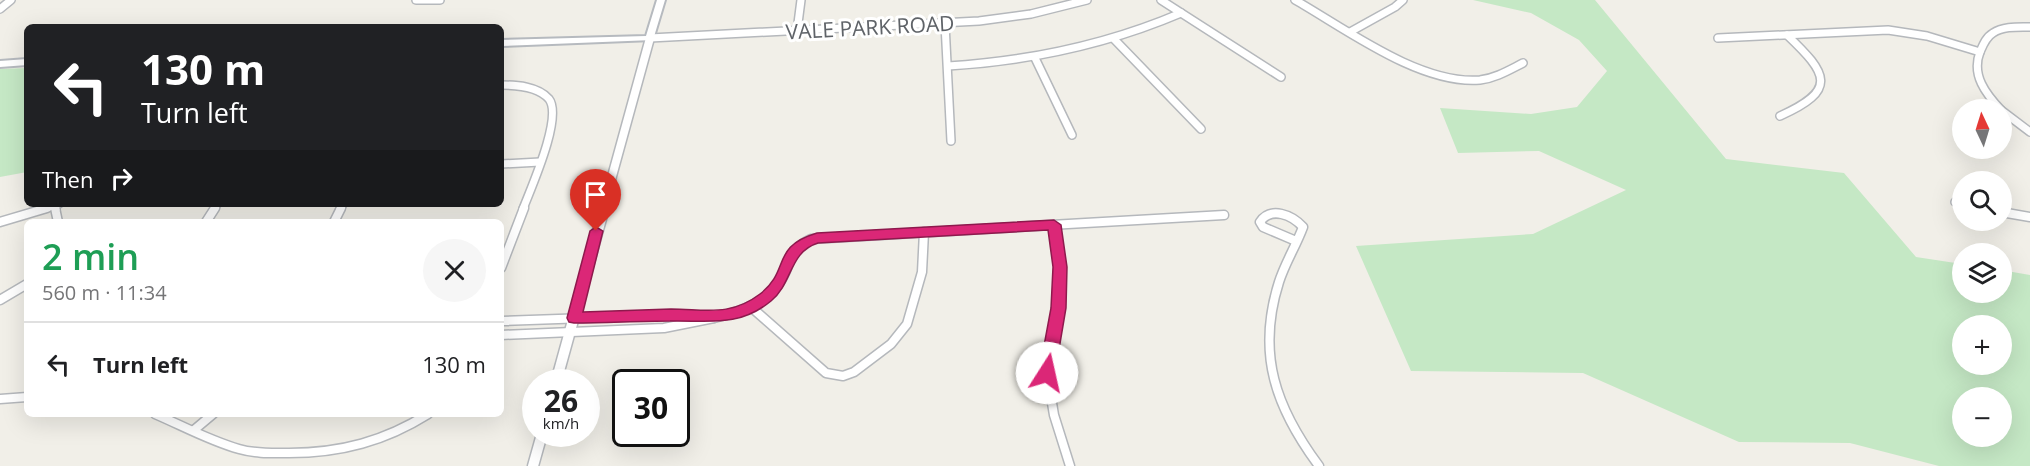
<!DOCTYPE html>
<html lang="en">
<head>
<meta charset="utf-8">
<style>
  :root { --surface:#fff; --page:#f6f6f6; --text:#202124; --muted:#757577; --line:#e0e0e0 }
  body { margin:0; font-family:"Open Sans",sans-serif; background:var(--page); color:var(--text); height:100vh; display:flex; flex-direction:column; font-size:22px; white-space:nowrap }
  * { box-sizing:border-box; margin:0 }
  p { font-size:20px; color:var(--muted) }
  .icon { flex:none; width:33px; height:33px; fill:none; stroke:currentColor; stroke-width:2; stroke-linecap:round; stroke-linejoin:round }
  .map { position:relative; flex:1; overflow:hidden }
  .panel { position:absolute; left:24px; top:219px; width:480px; height:198px; display:flex; flex-direction:column; background:var(--surface); border-radius:9px; box-shadow:0 6px 24px #0002 }
  .panel>* { flex:none }
  .hud { position:absolute; left:24px; top:24px; width:480px; height:183px; border-radius:9px; box-shadow:0 6px 24px #0002; background:#202124; color:#fff; overflow:hidden }
  .needle { width:39px; rotate:356deg }
  .controls { position:absolute; left:1952px; top:99px; display:grid; gap:12px }
  .controls a { display:grid; place-items:center; width:60px; height:60px; border-radius:50%; background:var(--surface); box-shadow:0 6px 24px #0002; font-size:30px }
  .speed { position:absolute; left:522px; top:369px; display:flex; gap:12px; font-size:30px; font-weight:700; text-align:center }
  .speed>* { display:grid; place-content:center; width:78px; height:78px; border-radius:50%; background:var(--surface); box-shadow:0 6px 24px #0002; line-height:1 }
  .speed small { font-size:15px; font-weight:400 }
  .speed .limit { border:3px solid #111; border-radius:9px; background:#fff; color:#111 }
  .pin { position:absolute; display:grid; place-items:center; width:51px; height:51px; color:#fff; margin:-62px -26px; border-radius:50% 50% 50% 0; rotate:-45deg; box-shadow:0 0 6px #0007 }
  .pin .icon { rotate:45deg }
  .me { position:absolute; width:66px; margin:-33px; rotate:10deg; stroke-linejoin:round; filter:drop-shadow(0 0 4px #0008) }
  .turn { display:flex; align-items:center; gap:21px; height:126px; padding:0 18px; font-size:27px }
  .turn .icon { width:78px; height:78px; stroke-width:2.5 }
  .turn b { display:block; font-size:42px; line-height:51px }
  .then { display:flex; align-items:center; height:57px; padding:0 18px; background:#0003; gap:12px; font-size:22px }
  .round { display:grid; place-items:center; flex:none; width:63px; height:63px; border-radius:32px; background:var(--page) }
  .headline { display:flex; align-items:center; justify-content:space-between; height:102px; padding:0 18px }
  h1 { font-size:36px; font-weight:600; line-height:45px; color:#1e9e55 }
  ul { padding:0; list-style:none }
  li { display:flex; align-items:center; gap:18px; height:84px; padding:0 18px; border-top:2px solid var(--line) }
  li div { flex:1 }
  li b { display:block; font-size:22px }
  li em { font-style:normal }
  .map>svg:first-child { display:block }
</style>
</head>
<body>
<div class="map">
<svg width="2030" height="466" viewBox="0 0 2030 466">
  <rect width="100%" height="100%" fill="#f1efe8"/>
  <g fill="#c5e8c5" fill-rule="evenodd">
    <path d="M1473 0H1595L1726 159 1844 173 1916 257 1962 264V292H2001V270L2030 275V466H1939L1850 443 1739 442 1583 373 1411 371 1356 246 1533 234 1626 190 1539 151 1458 153 1440 108 1531 114 1577 107 1607 71 1579 40 1531 13ZM1962 326H2001V364H1962ZM1962 398H2001V436H1962Z"/>
    <polygon points="27,68 27,172 0,177 0,69"/>
  </g>
  <g fill="none" stroke-linecap="round" stroke-linejoin="round">
    <g stroke="#b5b8bc" stroke-width="10">
      <g id="minor-far1">
        <polyline points="416,0 440,0"/>
        <polyline points="1161,0 1281,77"/>
        <path d="M1295 0C1346 29 1420 85 1480 80 1496 78 1509 70 1523 63"/>
        <polyline points="0,9 11,0"/>
        <polyline points="945,24 951,141"/>
        <polyline points="797,31 801,0"/>
        <polyline points="1350,32 1395,7 1403,0"/>
        <polyline points="650,38 979,21 1031,14 1087,0"/>
        <polyline points="1718,38 1888,30 1927,36 1980,52"/>
        <polyline points="1114,39 1201,129"/>
        <polyline points="1035,58 1072,135"/>
        <path d="M948 66C1029 61 1106 45 1181 13"/>
        <path d="M501 85C516 85 538 86 549 99 563 117 531 188 523 209"/>
        <path d="M2001 110C1986 94 1971 75 1980 52 1983 45 1986 37 1993 33 2003 26 2018 27 2030 27"/>
        <polyline points="2001,110 2030,132"/>
        <path d="M1780 116C1838 90 1828 74 1787 35"/>
        <polyline points="501,164 540,162"/>
        <polyline points="1955,202 1962,203"/>
        <polyline points="55,206 56,209"/>
        <polyline points="43,209 59,204"/>
        <polyline points="214,209 217,204"/>
        <polyline points="340,209 343,204"/>
      </g>
    </g>
    <g stroke="#b5b8bc" stroke-width="11">
      <g id="minor">
        <polyline points="55,208 58,222"/>
        <polyline points="2001,212 2030,217"/>
        <polyline points="0,222 47,208"/>
        <polyline points="206,222 215,208"/>
        <polyline points="334,222 341,208"/>
        <polyline points="1054,225 1060,267 1058,308 1047,373 1054,415 1070,466"/>
        <path d="M1296 241 1263 227 1260 222C1271 206 1292 215 1303 227 1296 246 1285 263 1279 282 1256 354 1276 408 1319 466"/>
        <polyline points="501,268 524,208"/>
        <polyline points="0,300 27,284"/>
        <polyline points="751,307 826,373 843,376 854,372 891,344 907,324 922,272 924,232"/>
        <path d="M714 318C739 312 768 303 782 279 793 260 788 250 811 239L1224 215"/>
        <polyline points="501,321 673,315 714,318 664,328 501,335"/>
        <polyline points="0,399 27,397"/>
        <path d="M155 414C183 426 210 441 239 449 256 454 273 453 289 453 341 453 385 441 428 414"/>
        <polyline points="194,430 213,414"/>
      </g>
    </g>
    <g stroke="#b5b8bc" stroke-width="11">
      <polyline id="tertiary-far1" points="603,209 650,38"/>
    </g>
    <g stroke="#b5b8bc" stroke-width="13">
      <g id="tertiary">
        <polyline points="556,382 604,208"/>
        <polyline points="533,466 542,434"/>
      </g>
    </g>
    <g stroke="#b6babf" stroke-width="4">
      <g id="secondary">
        <polygon points="657,0 665,0 653,40 501,46 501,40 646,36"/>
        <polygon points="27,59 27,65 0,67 0,61"/>
      </g>
    </g>
    <use href="#minor-far1" stroke="#fff" stroke-width="7"/>
    <use href="#minor" stroke="#fff" stroke-width="8"/>
    <use href="#tertiary-far1" stroke="#fff" stroke-width="8"/>
    <use href="#tertiary" stroke="#fff" stroke-width="10"/>
    <use href="#secondary" fill="#fff" fill-rule="evenodd"/>
  </g>
  <path fill="#db2777" stroke="#8e194d" stroke-width="1.5" d="M1054 220 1061 225 1067 267 1066 308 1055 373 1052 378H1041L1039 373 1051 308 1053 267 1048 230 818 243C789 252 793 283 771 301 738 328 708 320 670 321 638 321 606 323 574 323L569 322 567 318 590 231 596 227 603 231 583 312C612 311 642 310 671 309 705 309 730 317 760 294 791 270 770 247 817 233Z"/>
  <g text-anchor="middle" dominant-baseline="central" stroke-width="6" stroke-linejoin="round" paint-order="stroke">
    <g font-size="21" fill="#5f6368" stroke="#fff">
      <text transform="translate(870 27) rotate(-3)">VALE PARK ROAD</text>
    </g>
  </g>
</svg>
<div class="controls">
<a><svg class="needle" viewBox="-14 -14 28 28"><path d="M0-13l5 13h-10z" fill="#e53935"/><path d="M0 13l5-13h-10z" fill="#757577"/></svg></a>
<a><svg class="icon" aria-label="search" viewBox="0 0 24 24"><circle cx="10" cy="10" r="6"/><path d="M15 15l6 6"/></svg></a>
<a><svg class="icon" aria-label="layers" viewBox="0 0 24 24"><path d="M12 4l9 5-9 5-9-5zM3 14l9 5 9-5"/></svg></a>
<a>+</a>
<a>−</a>
</div>
<div class="speed"><div>26<small>km/h</small></div><div class="limit">30</div></div>
<div class="pin" style="left:596px;top:231px;background:#d93025"><svg class="icon" aria-label="arrive" viewBox="0 0 24 24"><path d="M6 21V4h12l-3 4 3 4H6"/></svg></div>
<svg class="me" style="left:1047px;top:373px" viewBox="-20 -20 40 40"><circle r="19" fill="#fff"/><path d="M0-13L10 11 0 6-10 11z" fill="#db2777"/></svg>
<div class="hud">
<div class="turn"><svg class="icon" aria-label="left" viewBox="0 0 24 24"><path d="M17 20v-9H6M10 6l-5 5 5 5"/></svg><div><b>130 m</b>Turn left</div></div>
<div class="then">Then<svg class="icon" aria-label="right" viewBox="0 0 24 24"><path d="M7 20v-9h11M14 6l5 5-5 5"/></svg></div>
</div>
<section class="panel">
<div class="headline"><div><h1>2 min</h1><p>560 m · 11:34</p></div><a class="round"><svg class="icon" aria-label="close" viewBox="0 0 24 24"><path d="M6 6l12 12M18 6L6 18"/></svg></a></div>
<ul>
<li><svg class="icon" aria-label="left" viewBox="0 0 24 24"><path d="M17 20v-9H6M10 6l-5 5 5 5"/></svg><div><b>Turn left</b></div><em>130 m</em></li>
</ul>
</section>
</div>
</body>
</html>
